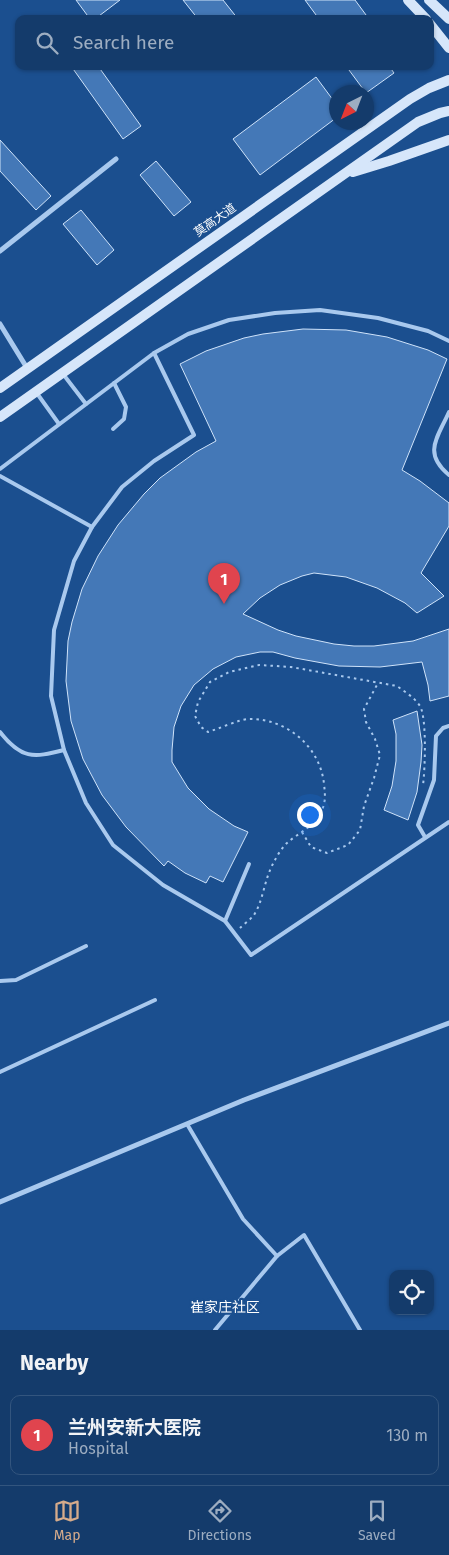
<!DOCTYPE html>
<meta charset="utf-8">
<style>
:root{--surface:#143b6b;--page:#1d4271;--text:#f1f3f6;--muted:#9dadc1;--line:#33557e;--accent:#d6ab8b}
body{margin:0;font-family:"Fira Sans","Noto Sans SC",sans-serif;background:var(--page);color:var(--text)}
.controls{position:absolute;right:15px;bottom:15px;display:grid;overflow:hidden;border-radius:10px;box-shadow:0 1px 4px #0004}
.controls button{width:45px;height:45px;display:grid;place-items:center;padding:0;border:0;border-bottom:1px solid var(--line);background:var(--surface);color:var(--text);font:25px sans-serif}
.compass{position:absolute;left:329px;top:85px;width:45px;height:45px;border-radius:50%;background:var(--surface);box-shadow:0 1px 4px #0004;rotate:222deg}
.you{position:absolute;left:309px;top:814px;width:18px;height:18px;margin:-12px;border:4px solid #fff;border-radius:50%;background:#1a73e8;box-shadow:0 0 0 8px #1a73e833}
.badge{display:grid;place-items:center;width:32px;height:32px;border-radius:50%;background:var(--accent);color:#fff;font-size:16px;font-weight:700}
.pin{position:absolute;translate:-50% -41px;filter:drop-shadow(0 1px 2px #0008)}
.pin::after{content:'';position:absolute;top:26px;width:18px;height:15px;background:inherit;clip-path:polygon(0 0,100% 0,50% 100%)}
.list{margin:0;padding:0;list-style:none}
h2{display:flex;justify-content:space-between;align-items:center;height:65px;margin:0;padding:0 20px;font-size:21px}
h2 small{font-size:16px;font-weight:400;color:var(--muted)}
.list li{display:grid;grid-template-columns:32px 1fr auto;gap:15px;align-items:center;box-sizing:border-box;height:80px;margin:0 10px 10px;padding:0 10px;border:1px solid var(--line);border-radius:10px}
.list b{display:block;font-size:19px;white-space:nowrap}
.list p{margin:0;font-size:16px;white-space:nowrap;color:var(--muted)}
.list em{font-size:16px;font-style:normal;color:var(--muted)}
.icon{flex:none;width:28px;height:28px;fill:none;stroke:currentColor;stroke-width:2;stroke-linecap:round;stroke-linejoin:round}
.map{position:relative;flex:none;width:449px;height:1330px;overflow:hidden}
.search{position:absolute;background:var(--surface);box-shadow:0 1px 4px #0004;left:15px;right:15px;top:15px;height:55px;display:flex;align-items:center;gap:12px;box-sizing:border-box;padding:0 18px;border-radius:10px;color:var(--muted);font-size:19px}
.sheet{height:155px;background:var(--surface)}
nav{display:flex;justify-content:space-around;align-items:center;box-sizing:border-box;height:70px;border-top:1px solid var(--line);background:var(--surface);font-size:14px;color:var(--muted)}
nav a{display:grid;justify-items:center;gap:2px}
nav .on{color:var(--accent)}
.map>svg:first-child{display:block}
</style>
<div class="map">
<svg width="449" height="1330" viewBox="0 0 449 1330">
<rect width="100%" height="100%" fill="#1b4f8f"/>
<g fill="#4478b7" stroke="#cfe3fa">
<polygon points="76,0 120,0 95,19 90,19"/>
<polygon points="183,0 223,0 238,19 198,19"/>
<polygon points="305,0 355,0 369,19 319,19"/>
<polygon points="71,66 98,66 141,126 123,139"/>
<polygon points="346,66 389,66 394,73 366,93"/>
<polygon points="316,77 336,104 336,118 260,175 233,139"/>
<polygon points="0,140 51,196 36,210 0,171"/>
<polygon points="156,161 191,202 174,216 140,175"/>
<polygon points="81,210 114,250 97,265 63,224"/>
<polygon points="303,329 346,330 387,337 428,350 447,359 402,470 420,481 449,503 449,526 421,573 444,596 417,613 405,603 377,588 346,577 314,573 302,576 280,585 260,598 243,614 278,630 296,636 334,644 354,646 374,646 413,641 449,629 449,696 430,701 428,685 422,662 380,667 339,666 295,658 273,652 260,652 236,657 213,669 194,685 181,706 174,727 172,750 172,762 188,788 209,809 234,826 248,832 223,882 210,876 206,883 185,873 168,861 164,866 126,827 102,795 83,759 71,721 66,681 68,641 72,622 82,589 98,556 118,525 144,494 160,478 196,452 216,441 180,364 206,351 244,338 263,334"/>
<polygon points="417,711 422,745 421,762 417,792 408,820 384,810 392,786 396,761 396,734 393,720"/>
</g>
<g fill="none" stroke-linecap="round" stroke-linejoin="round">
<g stroke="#a9c9ee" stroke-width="2" stroke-dasharray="2.5 4" stroke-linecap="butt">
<polyline points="302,832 311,847 327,853 348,845 360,830 364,806 374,778 380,755 375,739 366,722 364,709 378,683"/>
<path d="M240 928C244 924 250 920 254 915 264 899 264 879 274 862 277 856 281 849 287 843 298 833 317 825 322 810 326 801 325 793 324 784 320 746 286 718 248 719 238 720 218 729 208 732L201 727 195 716 198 702 210 682 229 672 259 665 291 667 397 686C405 692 414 697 420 706 427 718 425 770 423 785"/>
</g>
<g stroke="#a9c9ee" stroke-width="4">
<polyline points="154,353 194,435 154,461 122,487 92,527 74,561 54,630 51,696 64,750 86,803 113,845 163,885 225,921 251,955 449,822"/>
<polyline points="63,374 86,404"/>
<polyline points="36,392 59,424"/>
<path d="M449 412C438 437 422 453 449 475"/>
<polyline points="113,429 124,419 126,407 114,383"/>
<polyline points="0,469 154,353 188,334 229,320 275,313 320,310 378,318 428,331 449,341"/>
<polyline points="0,476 92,527"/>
<path d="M0 732C21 759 33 758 64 750"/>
<polyline points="425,837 418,825 434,780 436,736 443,728 449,726"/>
<polyline points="225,921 249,864"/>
<polyline points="0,981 16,980 86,946"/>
<polyline points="0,1072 155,1000"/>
<polyline points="187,1124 243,1219 277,1256"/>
<polyline points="215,1330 277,1256 304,1235 360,1330"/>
</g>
<g stroke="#a9c9ee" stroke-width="5">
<polyline points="0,251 116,159"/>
<polyline points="0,324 27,368"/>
<polyline points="0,1202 244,1100 449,1023"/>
</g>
<g stroke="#d6e6fa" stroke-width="10">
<polyline points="408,0 426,19"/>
<polyline points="429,0 449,19"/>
<polyline points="430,24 449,48"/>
<polyline points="353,172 389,161 449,140"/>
<polyline points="0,388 410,99 429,88 449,80"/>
<polyline points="0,417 418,122 440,113 449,111"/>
</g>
</g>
<g text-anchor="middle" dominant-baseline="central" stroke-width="4.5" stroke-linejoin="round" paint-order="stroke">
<g font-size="12" fill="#fff" stroke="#1b4f8f">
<text transform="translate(215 220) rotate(-35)">莫高大道</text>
</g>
<g font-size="14" fill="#fff" stroke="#1b4f8f">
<text x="225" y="1307">崔家庄社区</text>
</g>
</g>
</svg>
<div class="controls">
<button><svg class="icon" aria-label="locate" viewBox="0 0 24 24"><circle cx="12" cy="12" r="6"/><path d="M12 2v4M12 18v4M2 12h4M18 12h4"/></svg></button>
</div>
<svg class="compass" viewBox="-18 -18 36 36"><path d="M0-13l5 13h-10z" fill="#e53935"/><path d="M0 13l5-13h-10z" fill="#9dadc1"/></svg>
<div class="you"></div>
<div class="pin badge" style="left:224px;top:604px;background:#e0444e">1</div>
<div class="search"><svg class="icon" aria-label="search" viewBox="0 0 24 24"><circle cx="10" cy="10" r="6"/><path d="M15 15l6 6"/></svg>Search here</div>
</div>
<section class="sheet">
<h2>Nearby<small></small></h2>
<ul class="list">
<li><span class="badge" style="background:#e0444e">1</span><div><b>兰州安新大医院</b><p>Hospital</p></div><em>130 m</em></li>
</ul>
</section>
<nav>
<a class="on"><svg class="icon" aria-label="map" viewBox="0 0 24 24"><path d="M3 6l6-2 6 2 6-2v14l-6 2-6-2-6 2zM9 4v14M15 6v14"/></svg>Map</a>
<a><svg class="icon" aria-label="directions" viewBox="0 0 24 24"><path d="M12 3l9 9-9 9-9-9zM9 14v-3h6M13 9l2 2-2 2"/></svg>Directions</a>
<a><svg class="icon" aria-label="saved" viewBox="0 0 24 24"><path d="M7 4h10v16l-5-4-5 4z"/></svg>Saved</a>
</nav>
